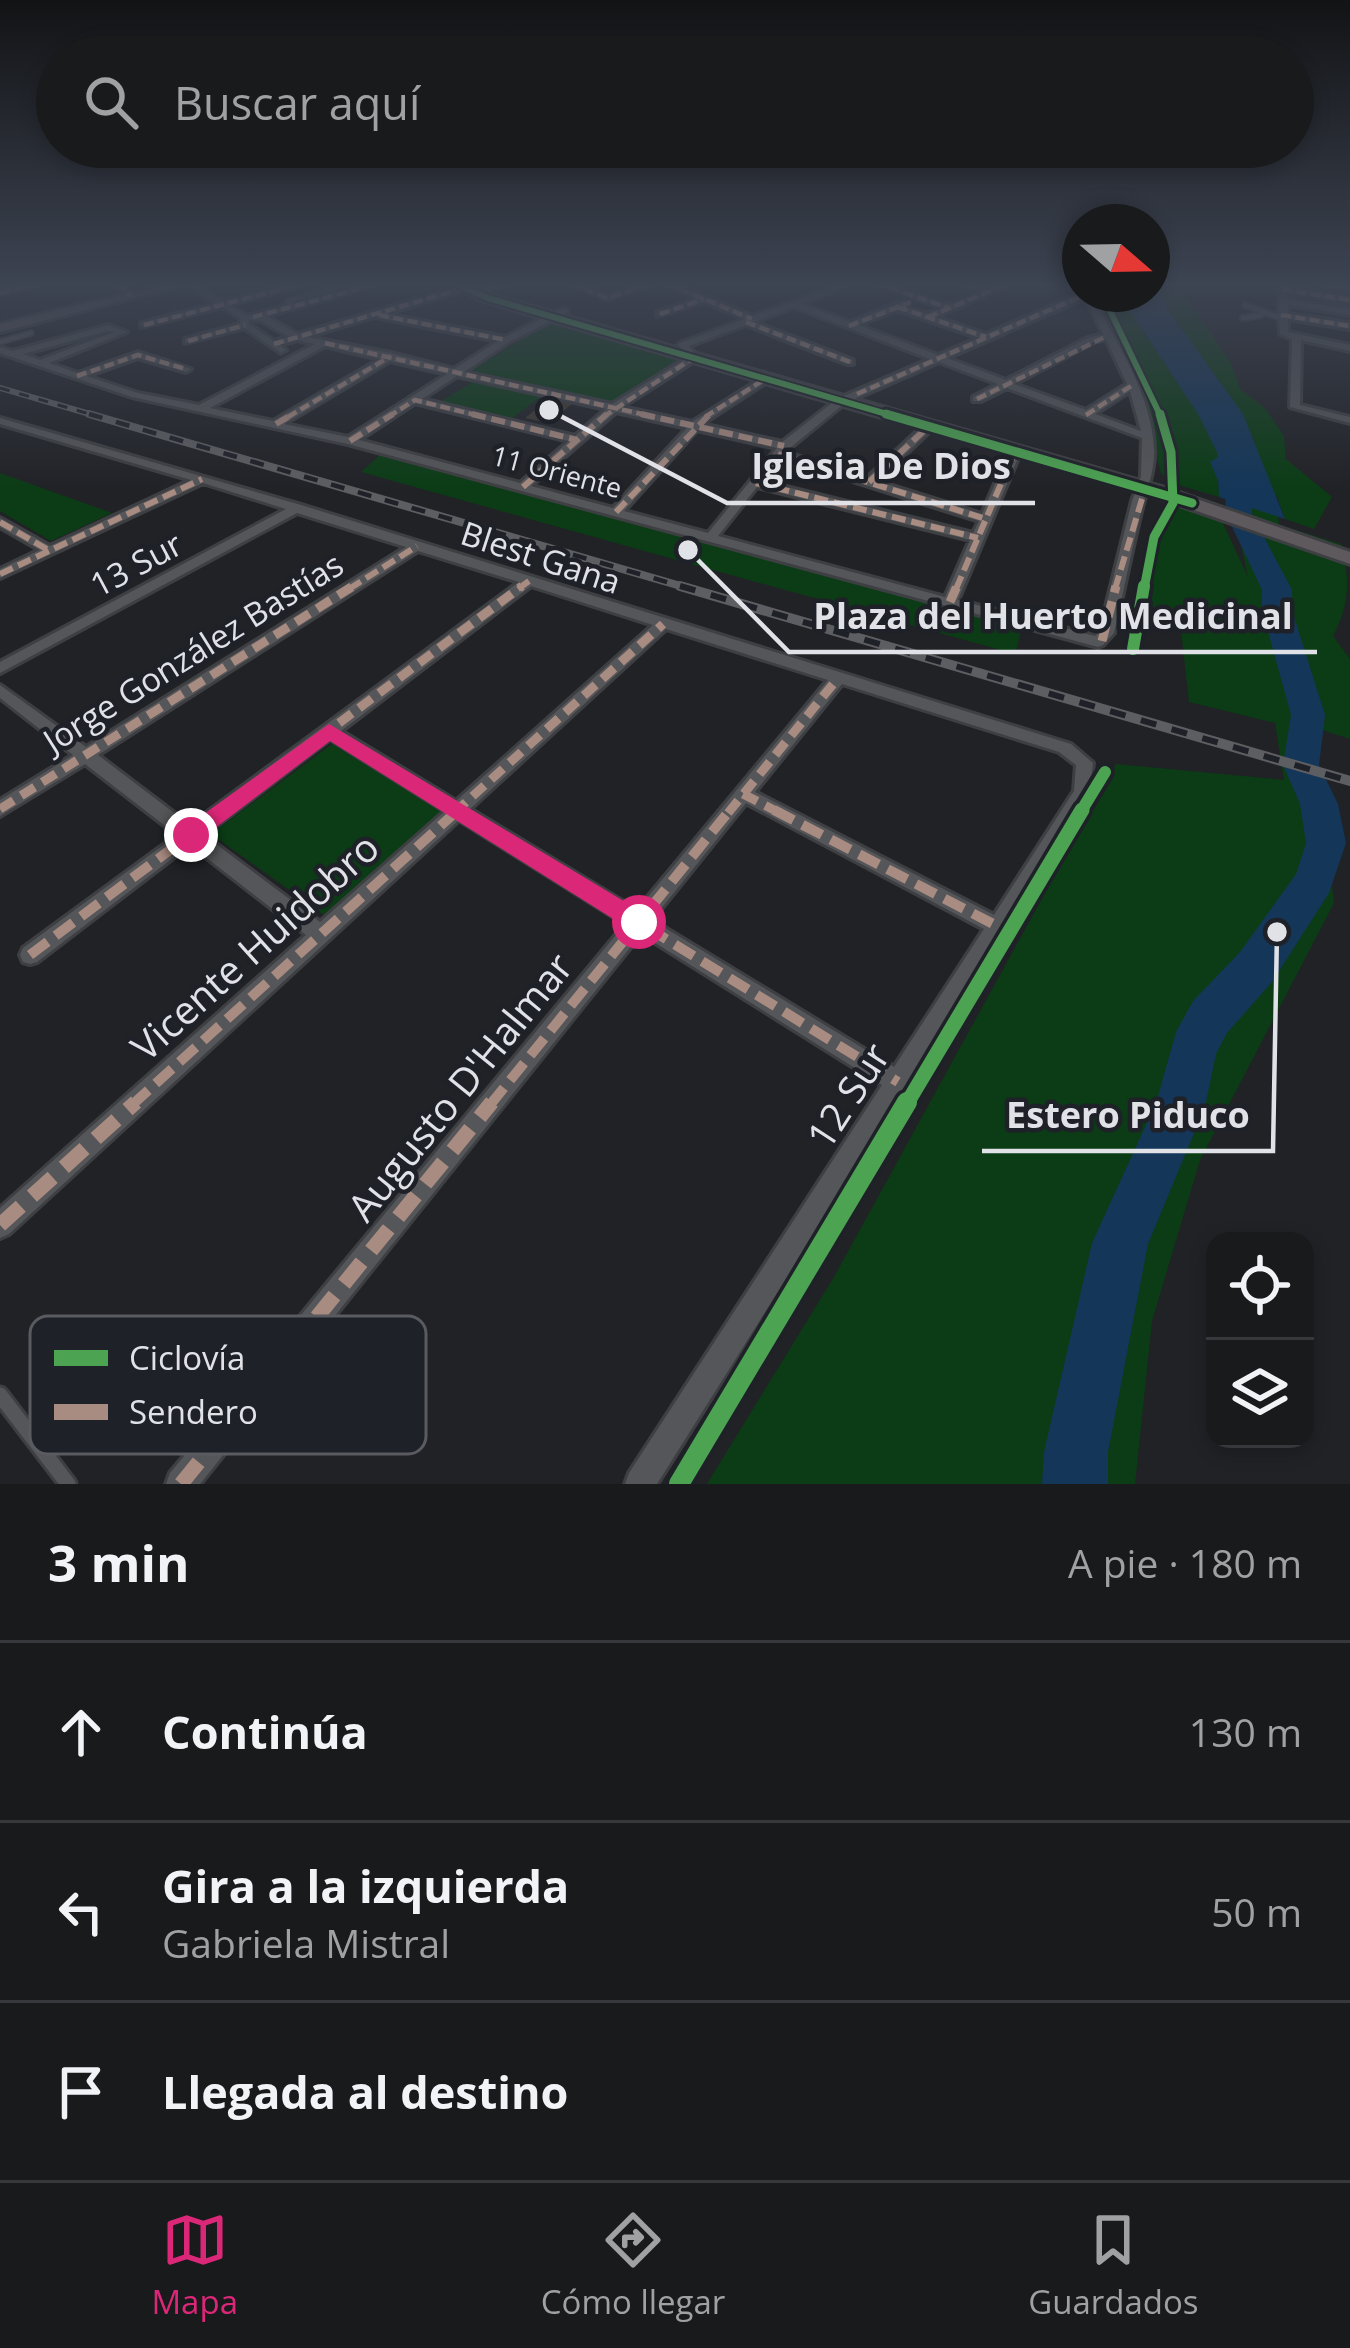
<!DOCTYPE html>
<html lang="es">
<meta charset="utf-8">
<style>
:root{--surface:#191a1c;--page:#222325;--text:#f1f3f6;--muted:#9fa1a3;--line:#37383b;--accent:#db2777}
body{margin:0;font-family:"Open Sans",sans-serif;background:var(--page);color:var(--text)}
.controls{position:absolute;right:36px;bottom:36px;display:grid;overflow:hidden;border-radius:24px;box-shadow:0 6px 18px #0003}
.controls button{width:108px;height:108px;display:grid;place-items:center;padding:0;border:0;border-bottom:3px solid var(--line);background:var(--surface);color:var(--text);font:60px sans-serif}
.compass{position:absolute;left:1062px;top:204px;width:108px;height:108px;border-radius:50%;background:var(--surface);box-shadow:0 6px 18px #0003;rotate:110deg}
.stop{position:absolute;width:36px;height:36px;margin:-27px;border:9px solid #db2777;border-radius:50%;background:#fff}
.stop.end{background:#db2777;border-color:#fff;box-shadow:0 3px 12px #0008}
.list{margin:0;padding:0;list-style:none}
h2{display:flex;justify-content:space-between;align-items:center;height:156px;margin:0;padding:0 48px;font-size:51px}
h2 small{font-size:39px;font-weight:400;color:var(--muted)}
.list li{display:grid;grid-template-columns:78px 1fr auto;gap:36px;align-items:center;box-sizing:border-box;height:180px;padding:0 48px;border-top:3px solid var(--line)}
.list b{display:block;font-size:45px;white-space:nowrap}
.list p{margin:0;font-size:39px;white-space:nowrap;color:var(--muted)}
.list em{font-size:39px;font-style:normal;color:var(--muted)}
.icon{flex:none;width:66px;height:66px;fill:none;stroke:currentColor;stroke-width:2;stroke-linecap:round;stroke-linejoin:round}
.map{position:relative;flex:none;width:1350px;height:1484px;overflow:hidden}
.search{position:absolute;background:var(--surface);box-shadow:0 6px 18px #0003;left:36px;right:36px;top:36px;height:132px;display:flex;align-items:center;gap:30px;box-sizing:border-box;padding:0 42px;border-radius:66px;color:var(--muted);font-size:45px}
.sheet{height:696px;background:var(--surface)}
nav{display:flex;justify-content:space-around;align-items:center;box-sizing:border-box;height:168px;border-top:3px solid var(--line);background:var(--surface);font-size:33px;color:var(--muted)}
nav a{display:grid;justify-items:center;gap:6px}
nav .on{color:var(--accent)}
.map>svg:first-child{display:block}
</style>
<div class="map">
<svg width="1350" height="1484" viewBox="0 0 1350 1484">
<rect width="100%" height="100%" fill="#212226"/>
<g fill="#0b3c15">
<path d="M1160 283H1176L1231 363 1240 389 1265 408 1284 436 1286 459 1332 497 1314 529 1285 519 1276 494 1279 525 1341 544C1350 579 1350 604 1333 636L1350 659V739L1319 729 1325 722 1308 688 1334 903 1200 1160 1152 1321 1135 1484H707L834 1277 1116 764 1284 780 1275 723 1189 702 1181 630 1143 623 1159 528 1173 518 1176 504 1219 515 1248 577 1230 495 1218 463 1219 497 1172 483 1161 473 1142 398 1093 294H1121L1148 341 1152 294 1256 444C1237 399 1164 317 1160 283Z"/>
<polygon points="504,295 1127,477 1117,478 494,298"/>
<polygon points="550,322 681,361 612,405 470,371"/>
<polygon points="479,378 546,393 511,419 440,402"/>
<polygon points="381,454 1022,628 1015,654 361,472"/>
<polygon points="0,473 112,513 51,541 0,511"/>
<polygon points="332,744 446,814 328,918 211,834"/>
</g>
<polygon fill="#143658" points="1152,283 1160,283 1168,310 1243,414 1285,519 1219,497 1217,452 1198,414 1123,300 1122,294 1152,294"/>
<g fill="none" stroke-linecap="round" stroke-linejoin="round">
<polygon fill="#143658" fill-rule="evenodd" points="1222,455 1234,462 1251,497 1252,514 1292,590 1292,610 1325,715 1319,765 1338,804 1346,843 1329,893 1272,982 1227,1033 1216,1054 1205,1107 1148,1244 1108,1452 1108,1484 1042,1484 1044,1452 1092,1243 1156,1103 1176,1032 1193,1001 1240,952 1296,874 1306,843 1300,804 1283,765 1291,715 1262,610 1262,590 1226,514 1225,497 1210,462"/>
</g>
<polygon fill="#3f3a32" points="550,398 573,403 549,423 525,418"/>
<g fill="none" stroke-linecap="round" stroke-linejoin="round">
<defs>
<g id="service-far1">
<polyline points="1245,305 1281,318"/>
<polyline points="293,307 288,301 335,288"/>
<polyline points="1243,318 1261,315"/>
<polyline points="0,342 31,333"/>
</g>
<polyline id="service" points="0,1395 68,1484"/>
<g id="minor">
<polygon points="30,283 46,283 0,295 0,291"/>
<polygon points="113,283 122,283 136,296 129,298"/>
<path d="M184 283H194L224 301 294 283H309L230 305 246 315H252L370 283H385L266 316 298 334 463 286 466 290 386 314 505 337 561 309H567V313L509 342 464 372 612 404 688 357 678 345 680 343 745 319 704 302 657 316V312L697 299 662 283H674L753 316 843 283H856L802 304 850 322 904 301 908 304 905 307 927 314 942 308 872 283H885L949 305 980 292 957 283H970L987 289 1001 283H1013L936 317 986 334 1080 294H1091C1116 342 1152 395 1154 449 1155 469 1148 486 1143 504 1132 547 1124 590 1114 633L1103 645 1098 647 348 444 132 397 0 353V347L13 351 108 325 127 332 49 363 78 373 138 352 191 369 186 372 138 358 87 376 138 393 199 405 315 344 297 340 280 345 286 350 281 353 244 328 185 343V339L240 324V318L222 307 141 327V323L216 304ZM1085 298 1103 334 1088 338 1006 380 947 358ZM794 307 930 359 837 399 782 442 702 424 768 381 770 379 765 376 692 422 622 407 696 360 698 358 689 346 746 325 847 364H853V360L754 322ZM897 310 979 338 938 355 858 325ZM377 316 380 318 498 341 454 369 391 353 308 337ZM249 320 261 321 289 337 274 341 249 324ZM108 331 114 332 40 360 23 354ZM1106 339 1127 384 1086 410 1014 384 1094 342ZM325 346 380 359 273 421 210 408ZM390 361 447 374 348 437 284 424ZM939 362 998 384 973 397V401H981L1007 388 1142 438 1141 476 1132 501 1100 631 1095 636 958 600 1021 451 1019 449 1009 451 982 514 877 481 933 428V424H925L867 478 785 452 845 403ZM457 376 606 409 575 436 422 399ZM1130 391 1141 431 1095 414ZM415 403 569 441 520 483 359 440ZM616 412 687 428 613 508 531 486ZM697 430 777 448 708 533 624 511ZM780 458 979 521 973 533 762 481ZM757 487 970 540 945 597 718 536Z"/>
<polygon points="497,283 510,283 479,296 472,294"/>
<polygon points="567,283 579,283 607,295 644,283 657,283 607,300"/>
<polygon points="1061,283 1080,285 1080,290 1062,285"/>
<polygon points="1279,283 1287,283 1287,287 1350,297 1350,303 1287,292 1288,300 1350,309 1350,315 1288,305 1288,314 1350,323 1350,329 1288,319 1288,332 1350,345 1350,351 1301,340 1300,405 1350,417 1350,423 1290,407 1292,339 1280,334 1279,317 1277,315 1279,313"/>
<polygon points="1317,283 1350,286 1350,290 1321,285"/>
<path d="M0 418 301 505 1071 744 1093 763 1089 797 657 1484H625L629 1473 882 1085 641 934 200 1484H166L170 1473 625 924 459 820 9 1234 0 1238V1208L306 935 190 845 37 962 30 964 23 962 20 955 23 948 177 835 85 764 0 816V800L73 755 0 698V685L86 747 406 547 297 513 0 673V662L286 509 203 483 0 578V569L40 550 0 527V518L50 546 191 480 0 424ZM418 551 519 582 190 825 98 755ZM531 586 653 625 456 801 341 731ZM666 629 828 680 637 910 470 809ZM842 684 1059 752 1076 765 1074 791 994 915 755 792ZM330 739 445 811 320 922 204 835ZM746 803 984 929 894 1067 652 920Z"/>
</g>
<g id="secondary">
<polygon points="170,283 192,283 0,332 0,324"/>
<polygon points="447,283 464,283 492,295 1168,489 1350,552 1350,564 1156,497 484,301"/>
</g>
</defs>
<use href="#service-far1" stroke="#3e3f42" stroke-width="8"/>
<use href="#service" stroke="#3e3f42" stroke-width="21"/>
<use href="#minor" stroke="#3e3f42" stroke-width="6"/>
<use href="#secondary" stroke="#3e3f42" stroke-width="6"/>
<use href="#service-far1" stroke="#555659" stroke-width="4.5"/>
<use href="#service" stroke="#555659" stroke-width="15"/>
<use href="#minor" fill="#555659" fill-rule="evenodd"/>
<use href="#secondary" fill="#5d595d" fill-rule="evenodd"/>
<defs>
<polyline id="rail-far2" points="0,388 100,417"/>
<polyline id="rail-far1" points="89,414 691,589"/>
<polyline id="rail" points="680,586 1350,781"/>
</defs>
<use href="#rail-far2" stroke="#5d5e61" stroke-width="6"/>
<use href="#rail-far1" stroke="#5d5e61" stroke-width="8"/>
<use href="#rail" stroke="#5d5e61" stroke-width="10"/>
<use href="#rail-far2" stroke="#1f2128" stroke-width="3" stroke-dasharray="10" stroke-linecap="butt"/>
<use href="#rail-far1" stroke="#1f2128" stroke-width="4.5" stroke-dasharray="14" stroke-linecap="butt"/>
<use href="#rail" stroke="#1f2128" stroke-width="6" stroke-dasharray="16" stroke-linecap="butt"/>
<g stroke="#a88b81" stroke-width="4.5" stroke-dasharray="10 4.5" stroke-linecap="butt">
<polyline points="117,283 132,296"/>
<polyline points="571,283 607,298 653,283"/>
<polyline points="666,283 752,319"/>
<polyline points="876,283 949,308"/>
<polyline points="1282,289 1350,300"/>
<polyline points="0,293 42,283"/>
<polyline points="898,307 986,337"/>
<polyline points="660,314 704,299"/>
<polyline points="379,315 506,340"/>
<polyline points="1281,315 1350,326"/>
<polyline points="253,317 381,283"/>
<polyline points="928,317 1009,283"/>
<polyline points="746,322 850,362"/>
<polyline points="144,325 305,283"/>
<polyline points="849,326 911,302"/>
<polyline points="188,341 245,325"/>
<polyline points="325,343 655,417"/>
<polyline points="274,344 463,288"/>
<polyline points="77,376 138,355 186,369"/>
<polyline points="857,394 1086,294"/>
<polyline points="977,399 1107,336"/>
<polyline points="1086,415 1131,386"/>
<polyline points="288,417 391,356"/>
<polyline points="388,417 415,400 484,417"/>
<polyline points="603,417 693,358"/>
<polyline points="705,417 765,379"/>
</g>
<g stroke="#a88b81" stroke-width="6" stroke-dasharray="14 6" stroke-linecap="butt">
<polyline points="472,414 577,440"/>
<polyline points="641,414 784,446"/>
<polyline points="276,424 293,414"/>
<polyline points="350,441 393,414"/>
<polyline points="778,454 986,519"/>
<polyline points="869,482 929,426"/>
<polyline points="756,483 978,538"/>
<polyline points="523,487 607,414"/>
<polyline points="616,512 710,414"/>
<polyline points="0,522 50,551"/>
<polyline points="0,574 202,479"/>
<polyline points="349,589 417,546"/>
<polyline points="518,589 529,581"/>
<polyline points="956,589 1015,451"/>
<polyline points="1115,589 1145,489"/>
</g>
<g stroke="#a88b81" stroke-width="9" stroke-dasharray="16 9" stroke-linecap="butt">
<polyline points="950,602 957,586"/>
<polyline points="1102,641 1116,586"/>
<polyline points="329,731 462,813"/>
<polyline points="743,794 780,813"/>
<polyline points="0,809 353,586"/>
<polyline points="219,813 522,586"/>
<polyline points="454,813 663,624"/>
<polyline points="728,813 838,678"/>
</g>
<g stroke="#a88b81" stroke-width="10" stroke-dasharray="22 10" stroke-linecap="butt">
<polyline points="457,810 898,1082"/>
<polyline points="774,810 997,926"/>
<polyline points="30,955 223,810"/>
<polyline points="132,1105 458,810"/>
<polyline points="490,1105 730,810"/>
</g>
<g stroke="#a88b81" stroke-width="15" stroke-dasharray="28 15" stroke-linecap="butt">
<polyline points="0,1225 136,1102"/>
<polyline points="181,1484 492,1102"/>
</g>
<defs>
<g id="cycleway-far4">
<polyline points="453,283 488,298 897,417"/>
<polyline points="1102,294 1161,417"/>
</g>
<g id="cycleway-far3">
<polyline points="886,414 1192,503"/>
<polyline points="1144,589 1154,537 1173,503 1171,452 1160,414"/>
</g>
<g id="cycleway-far2">
<polyline points="1133,649 1144,586"/>
<polyline points="1080,813 1105,772"/>
</g>
<polyline id="cycleway-far1" points="906,1105 1082,810"/>
<polyline id="cycleway" points="679,1484 907,1102"/>
</defs>
<use href="#cycleway-far4" stroke="#1f2128" stroke-width="10"/>
<use href="#cycleway-far3" stroke="#1f2128" stroke-width="15"/>
<use href="#cycleway-far2" stroke="#1f2128" stroke-width="20"/>
<use href="#cycleway-far1" stroke="#1f2128" stroke-width="22"/>
<use href="#cycleway" stroke="#1f2128" stroke-width="27"/>
<use href="#cycleway-far4" stroke="#4ca352" stroke-width="6"/>
<use href="#cycleway-far3" stroke="#4ca352" stroke-width="9"/>
<use href="#cycleway-far2" stroke="#4ca352" stroke-width="12"/>
<use href="#cycleway-far1" stroke="#4ca352" stroke-width="15"/>
<use href="#cycleway" stroke="#4ca352" stroke-width="20"/>
</g>
<linearGradient id="sky" x2="0" y2="1"><stop stop-color="#121315"/><stop offset="0.58" stop-color="#3d4452"/><stop offset="1" stop-color="#3d4452" stop-opacity="0"/></linearGradient>
<rect width="1350" height="491" fill="url(#sky)"/>
<polygon fill="#db2777" points="329,724 647,915 647,930 631,930 330,741 198,841 183,841 183,829"/>
<g text-anchor="middle" dominant-baseline="central" stroke-width="9" stroke-linejoin="round" paint-order="stroke">
<g font-size="27" fill="#e1e2e7" stroke="#1f2128">
<text transform="translate(557 471) rotate(15)">11 Oriente</text>
</g>
<g font-size="33" fill="#e1e2e7" stroke="#1f2128">
<text transform="translate(541 557) rotate(18)">Blest Gana</text>
<text transform="translate(136 564) rotate(-28)">13 Sur</text>
<text transform="translate(193 652) rotate(-32)">Jorge González Bastías</text>
</g>
<g font-size="39" fill="#e1e2e7" stroke="#1f2128">
<text transform="translate(254 946) rotate(-42)">Vicente Huidobro</text>
<text transform="translate(459 1086) rotate(-51)">Augusto D'Halmar</text>
<text transform="translate(847 1095) rotate(-57)">12 Sur</text>
</g>
</g>
<rect x="30" y="1316" width="396" height="138" rx="18" fill="#1f2128" stroke="#595b61" stroke-width="3"/>
<rect x="54" y="1350" width="54" height="16" fill="#4ca352"/>
<rect x="54" y="1404" width="54" height="16" fill="#a88b81"/>
<g font-size="33" fill="#e1e2e7">
<text x="129" y="1370">Ciclovía</text>
<text x="129" y="1424">Sendero</text>
</g>
<path fill="none" stroke="#e1e2e7" stroke-width="4.5" d="M549 410L727 503H1035M688 550L789 652H1317M1277 932L1273 1151H982"/>
<g fill="#e1e2e7" stroke="#1f2128" stroke-width="4.5">
<circle cx="549" cy="410" r="12"/>
<circle cx="688" cy="550" r="12"/>
<circle cx="1277" cy="932" r="12"/>
</g>
<g font-size="36" text-anchor="middle" font-weight="bold" fill="#e1e2e7" stroke="#1f2128" stroke-width="9" stroke-linejoin="round" paint-order="stroke">
<text x="881" y="479">Iglesia De Dios</text>
<text x="1053" y="629">Plaza del Huerto Medicinal</text>
<text x="1128" y="1128">Estero Piduco</text>
</g>
</svg>
<div class="controls">
<button><svg class="icon" aria-label="locate" viewBox="0 0 24 24"><circle cx="12" cy="12" r="6"/><path d="M12 2v4M12 18v4M2 12h4M18 12h4"/></svg></button>
<button><svg class="icon" aria-label="layers" viewBox="0 0 24 24"><path d="M12 4l9 5-9 5-9-5zM3 14l9 5 9-5"/></svg></button>
</div>
<svg class="compass" viewBox="-18 -18 36 36"><path d="M0-13l5 13h-10z" fill="#e53935"/><path d="M0 13l5-13h-10z" fill="#9fa1a3"/></svg>
<div class="stop" style="left:639px;top:922px"></div>
<div class="stop end" style="left:191px;top:835px"></div>
<div class="search"><svg class="icon" aria-label="search" viewBox="0 0 24 24"><circle cx="10" cy="10" r="6"/><path d="M15 15l6 6"/></svg>Buscar aquí</div>
</div>
<section class="sheet">
<h2>3 min<small>A pie · 180 m</small></h2>
<ul class="list">
<li><svg class="icon" aria-label="ahead" viewBox="0 0 24 24"><path d="M12 20V5M6 11l6-6 6 6"/></svg><div><b>Continúa</b></div><em>130 m</em></li>
<li><svg class="icon" aria-label="left" viewBox="0 0 24 24"><path d="M17 20v-9H6M10 6l-5 5 5 5"/></svg><div><b>Gira a la izquierda</b><p>Gabriela Mistral</p></div><em>50 m</em></li>
<li><svg class="icon" aria-label="arrive" viewBox="0 0 24 24"><path d="M6 21V4h12l-3 4 3 4H6"/></svg><div><b>Llegada al destino</b></div></li>
</ul>
</section>
<nav>
<a class="on"><svg class="icon" aria-label="map" viewBox="0 0 24 24"><path d="M3 6l6-2 6 2 6-2v14l-6 2-6-2-6 2zM9 4v14M15 6v14"/></svg>Mapa</a>
<a><svg class="icon" aria-label="directions" viewBox="0 0 24 24"><path d="M12 3l9 9-9 9-9-9zM9 14v-3h6M13 9l2 2-2 2"/></svg>Cómo llegar</a>
<a><svg class="icon" aria-label="saved" viewBox="0 0 24 24"><path d="M7 4h10v16l-5-4-5 4z"/></svg>Guardados</a>
</nav>
